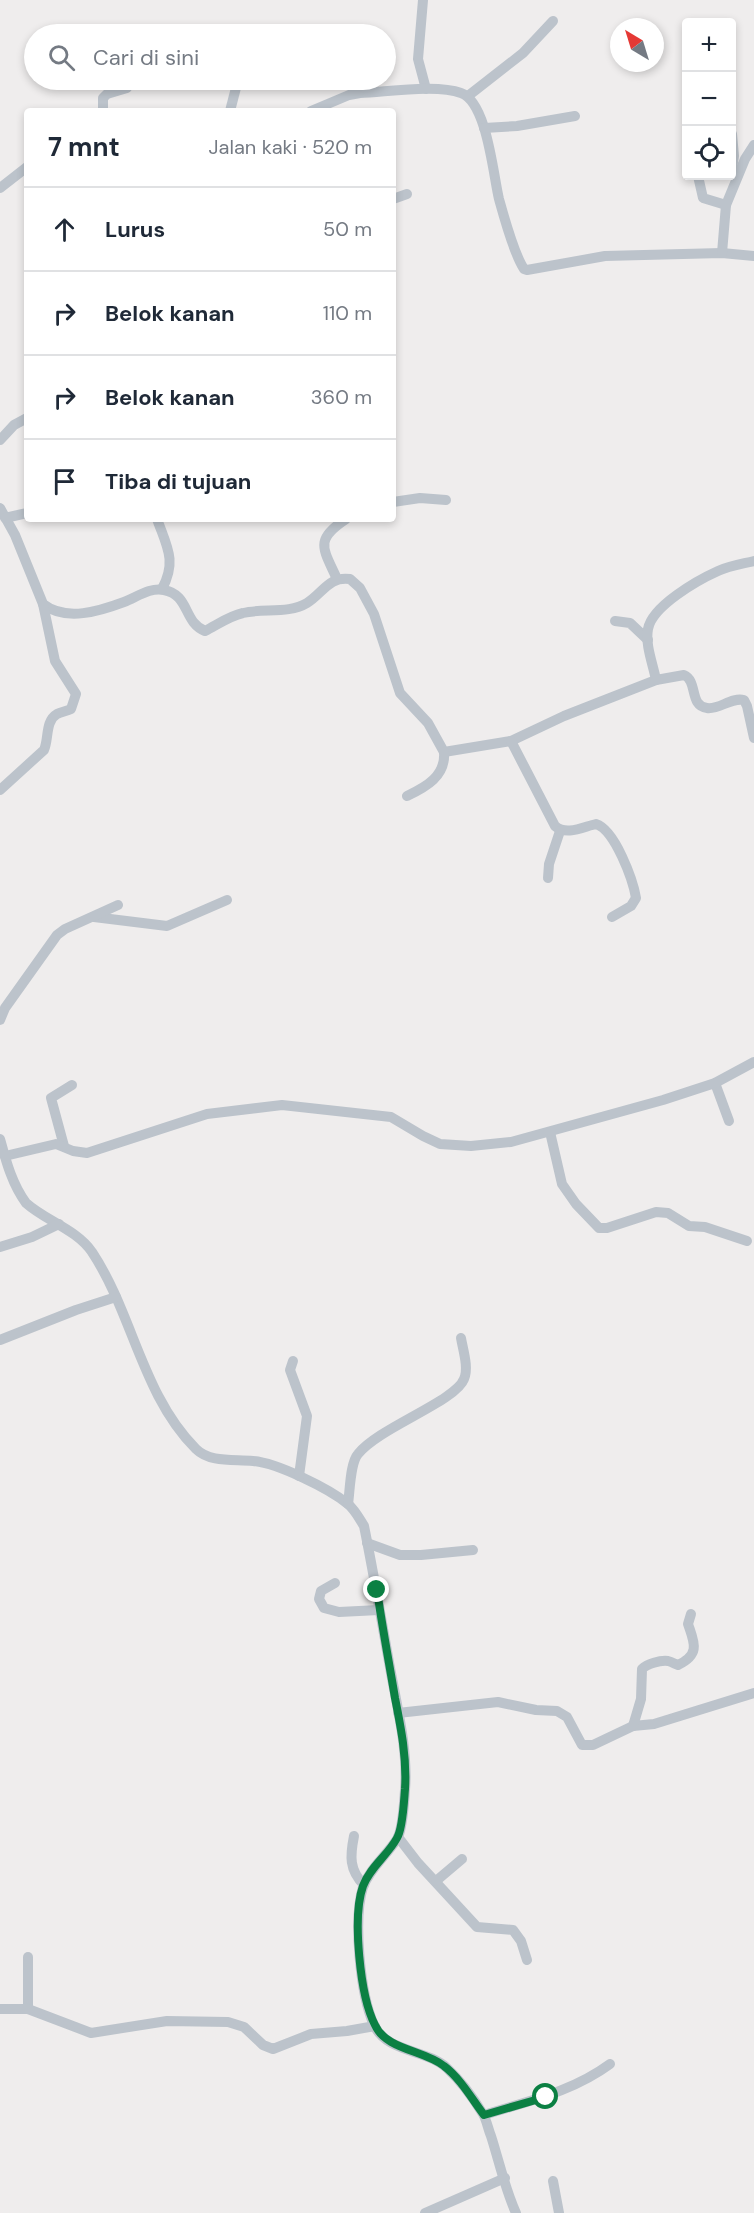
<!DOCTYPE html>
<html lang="id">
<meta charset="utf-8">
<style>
:root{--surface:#fff;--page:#f2f2f3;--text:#1f2937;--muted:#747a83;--line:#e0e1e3}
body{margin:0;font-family:"DM Sans",sans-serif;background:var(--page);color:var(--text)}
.controls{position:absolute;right:18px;top:18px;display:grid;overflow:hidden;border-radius:6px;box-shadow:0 3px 9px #0003}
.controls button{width:54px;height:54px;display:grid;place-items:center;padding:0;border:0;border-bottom:2px solid var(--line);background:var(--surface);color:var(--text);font:30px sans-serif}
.compass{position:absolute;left:610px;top:18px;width:54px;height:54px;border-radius:50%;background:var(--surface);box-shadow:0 3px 9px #0003;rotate:322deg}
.stop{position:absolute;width:18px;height:18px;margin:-14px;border:4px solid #0b8043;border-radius:50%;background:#fff}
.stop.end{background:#0b8043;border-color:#fff;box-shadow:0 2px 6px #0008}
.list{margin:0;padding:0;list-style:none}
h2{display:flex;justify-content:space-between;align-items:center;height:78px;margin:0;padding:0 24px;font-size:26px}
h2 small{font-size:20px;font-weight:400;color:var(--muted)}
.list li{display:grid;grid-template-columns:39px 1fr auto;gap:18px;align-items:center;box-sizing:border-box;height:84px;padding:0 24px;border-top:2px solid var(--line)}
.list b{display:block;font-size:22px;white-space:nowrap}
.list em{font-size:20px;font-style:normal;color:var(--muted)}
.icon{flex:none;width:33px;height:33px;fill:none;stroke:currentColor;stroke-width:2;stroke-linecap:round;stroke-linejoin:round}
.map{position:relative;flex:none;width:754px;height:2213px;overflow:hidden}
.search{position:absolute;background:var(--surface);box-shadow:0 3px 9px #0003;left:24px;top:24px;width:372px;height:66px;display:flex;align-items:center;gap:15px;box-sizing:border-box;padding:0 21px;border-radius:33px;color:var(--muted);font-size:22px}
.panel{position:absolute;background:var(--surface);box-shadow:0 3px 9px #0003;left:24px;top:108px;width:372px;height:414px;border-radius:6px}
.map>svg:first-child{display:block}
</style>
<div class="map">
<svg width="754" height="2213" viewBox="0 0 754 2213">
<rect width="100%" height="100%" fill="#efeded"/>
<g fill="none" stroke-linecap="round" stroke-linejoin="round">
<g stroke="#bcc3cb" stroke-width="10">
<polyline points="423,0 418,59 426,89"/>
<polyline points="468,96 523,53 553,21"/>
<polyline points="103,111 103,98 107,94 127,88"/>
<polyline points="230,111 238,80"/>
<path d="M311 111 349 95 360 93C387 92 437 84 461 93 487 102 493 174 499 199 504 217 514 254 524 269L527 270 605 256 722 253 754 256"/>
<polyline points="484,128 517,126 575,116"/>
<polyline points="732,134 734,156 732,169"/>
<polyline points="698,176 703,198 726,205"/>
<polyline points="0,188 27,167"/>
<polyline points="393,199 407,194"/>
<polyline points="722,253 726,205 745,159 754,145"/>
<polyline points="0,440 14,425 27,418"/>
<polyline points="393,502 420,498 446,500"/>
<path d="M0 508 15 535 43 604C66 622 100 611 124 602 137 597 150 587 164 590 190 595 183 622 205 631 217 625 229 616 243 613 263 608 289 614 307 603 323 593 329 576 350 579L360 588 374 614 400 693 428 723 444 752 511 741 564 716 656 680 684 675C698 681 689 706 707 708 719 710 731 697 744 700L747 706 754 738"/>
<polyline points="5,518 27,513"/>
<path d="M157 519C167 547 177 561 162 589"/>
<path d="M337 579C323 548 314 540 346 519"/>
<polyline points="615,621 630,623 648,640"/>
<path d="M656 680C653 664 645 645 648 629 652 606 698 580 718 571 729 566 742 564 754 561"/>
<path d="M511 741 555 826C566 836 583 827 596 824 615 830 633 880 636 898L631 906 612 917"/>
<path d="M0 790 44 750C49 739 45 721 57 714 61 712 67 711 71 709L76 694 55 661 43 604"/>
<path d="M407 796C426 787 446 776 444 752"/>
<polyline points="548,878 549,864 560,831"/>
<polyline points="94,917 167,926 227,900"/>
<polyline points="0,1020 5,1008 57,935 65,929 118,905"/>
<polyline points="715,1083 729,1121"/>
<polyline points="550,1132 562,1184 576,1204 599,1228 607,1228 656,1212 668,1213 689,1226 705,1227 747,1241"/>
<path d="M0 1139C6 1161 12 1184 26 1203 46 1221 76 1229 92 1252 133 1314 142 1395 196 1449 210 1463 234 1459 253 1461 277 1463 328 1488 348 1504 355 1510 359 1518 364 1526 374 1575 382 1624 391 1673 398 1711 408 1751 405 1790 404 1802 403 1829 397 1839 387 1855 370 1868 363 1887 353 1919 360 1994 374 2025 387 2053 427 2049 447 2068 460 2080 474 2099 483 2114 487 2121 488 2129 491 2136 499 2161 505 2189 516 2213"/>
<polyline points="64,1146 51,1098 72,1085"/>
<polyline points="5,1156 56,1144 73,1151 87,1153 207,1114 282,1105 391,1117 423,1136 440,1144 471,1146 511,1142 663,1100 715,1083 754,1062"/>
<polyline points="0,1247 32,1237 59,1224"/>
<polyline points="0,1340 76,1310 116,1297"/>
<polyline points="293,1361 290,1370 307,1416 299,1476"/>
<path d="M348 1504C350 1491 350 1463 358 1454 378 1428 456 1401 464 1379 469 1368 463 1350 461 1338"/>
<polyline points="367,1543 400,1555 421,1555 473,1550"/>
<polyline points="335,1583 321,1591 319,1599 324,1608 339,1612 379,1610"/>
<polyline points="398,1713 498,1702 536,1710 557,1711 567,1717 582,1745 593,1745 633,1726 654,1724 754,1693"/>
<path d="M633 1726 641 1699 642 1669C647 1664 660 1660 668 1661 672 1662 675 1664 678 1665 701 1654 694 1642 688 1624L691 1614"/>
<path d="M354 1836C350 1856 349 1870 364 1885"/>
<polyline points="398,1837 418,1863 477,1927 513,1930 521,1941 527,1960"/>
<polyline points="436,1881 462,1859"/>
<polyline points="28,1957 28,2009"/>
<polyline points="0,2009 28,2009 91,2033 167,2021 228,2022 244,2027 263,2045 273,2049 311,2034 347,2031 375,2026"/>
<path d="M484 2115C528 2101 572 2092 610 2064"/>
<polyline points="553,2181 559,2213"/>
<polyline points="425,2213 505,2178"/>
</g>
</g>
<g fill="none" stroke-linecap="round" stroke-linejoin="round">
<path stroke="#0b8043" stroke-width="8" d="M377 1590C382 1626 389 1662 395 1698 401 1728 407 1758 405 1789 404 1800 403 1828 397 1838 388 1855 370 1867 363 1886 352 1917 360 1996 375 2025 386 2050 424 2050 444 2066 460 2078 472 2099 484 2115L546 2097"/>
</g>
</svg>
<div class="controls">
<button>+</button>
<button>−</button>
<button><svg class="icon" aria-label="locate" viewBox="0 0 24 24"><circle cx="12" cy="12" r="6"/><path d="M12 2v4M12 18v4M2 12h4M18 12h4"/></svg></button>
</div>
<svg class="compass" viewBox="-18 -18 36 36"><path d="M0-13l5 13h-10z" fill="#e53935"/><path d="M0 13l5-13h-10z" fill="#747a83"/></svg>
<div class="stop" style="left:546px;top:2097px"></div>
<div class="stop end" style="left:377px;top:1590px"></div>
<div class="search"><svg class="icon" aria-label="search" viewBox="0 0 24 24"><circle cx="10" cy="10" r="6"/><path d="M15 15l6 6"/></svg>Cari di sini</div>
<section class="panel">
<h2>7 mnt<small>Jalan kaki · 520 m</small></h2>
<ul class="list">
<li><svg class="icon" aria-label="ahead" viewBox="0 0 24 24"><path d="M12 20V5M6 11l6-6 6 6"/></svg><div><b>Lurus</b></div><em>50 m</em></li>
<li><svg class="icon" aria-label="right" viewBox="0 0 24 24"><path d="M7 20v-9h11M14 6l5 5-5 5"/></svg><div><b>Belok kanan</b></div><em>110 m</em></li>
<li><svg class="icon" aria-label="right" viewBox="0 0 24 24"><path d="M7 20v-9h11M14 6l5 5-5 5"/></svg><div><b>Belok kanan</b></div><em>360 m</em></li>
<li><svg class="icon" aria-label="arrive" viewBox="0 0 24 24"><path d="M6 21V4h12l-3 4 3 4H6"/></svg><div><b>Tiba di tujuan</b></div></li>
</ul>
</section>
</div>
